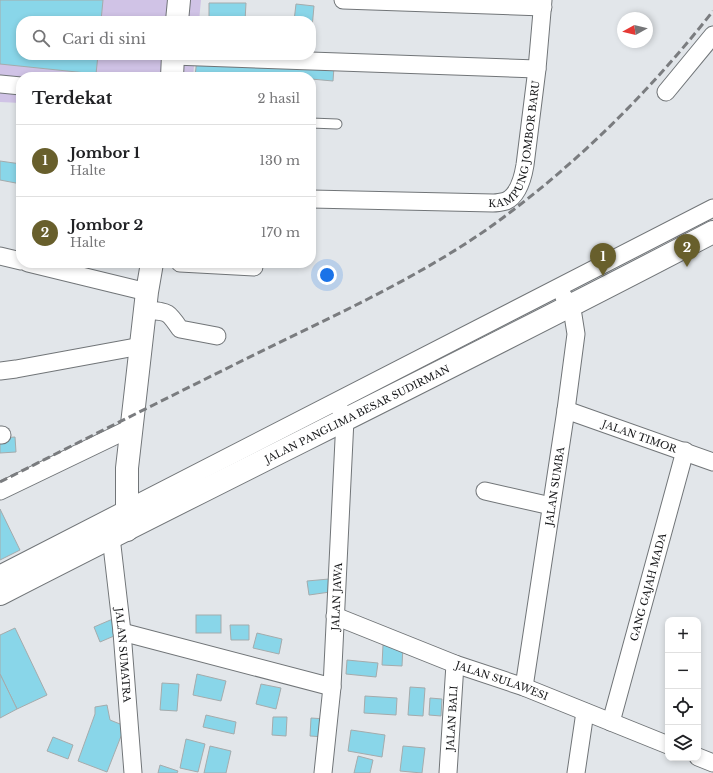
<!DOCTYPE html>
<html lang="id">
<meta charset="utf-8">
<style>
:root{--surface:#fff;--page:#f2f2f2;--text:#202124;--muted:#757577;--line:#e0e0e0;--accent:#685f2c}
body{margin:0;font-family:"Libre Baskerville",serif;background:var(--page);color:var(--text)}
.controls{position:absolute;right:12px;bottom:12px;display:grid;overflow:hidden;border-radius:8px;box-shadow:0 2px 6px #0003}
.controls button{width:36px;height:36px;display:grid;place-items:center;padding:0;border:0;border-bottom:1px solid var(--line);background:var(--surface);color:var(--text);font:20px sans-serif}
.compass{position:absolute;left:617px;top:12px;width:36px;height:36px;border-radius:50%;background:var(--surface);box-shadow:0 2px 6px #0003;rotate:262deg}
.you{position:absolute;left:327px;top:275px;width:14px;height:14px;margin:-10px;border:3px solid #fff;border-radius:50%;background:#1a73e8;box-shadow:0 0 0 6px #1a73e833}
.badge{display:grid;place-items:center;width:26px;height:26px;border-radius:50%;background:var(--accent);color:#fff;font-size:13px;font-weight:700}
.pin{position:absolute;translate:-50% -33px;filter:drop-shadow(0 1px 2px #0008)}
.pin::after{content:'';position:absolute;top:21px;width:14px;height:12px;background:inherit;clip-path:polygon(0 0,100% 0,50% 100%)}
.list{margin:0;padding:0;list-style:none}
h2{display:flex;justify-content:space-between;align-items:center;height:52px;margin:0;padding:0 16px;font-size:17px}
h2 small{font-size:13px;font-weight:400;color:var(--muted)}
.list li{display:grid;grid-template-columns:26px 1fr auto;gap:12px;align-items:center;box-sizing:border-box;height:72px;padding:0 16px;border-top:1px solid var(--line)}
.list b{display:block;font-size:15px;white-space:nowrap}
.list p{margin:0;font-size:13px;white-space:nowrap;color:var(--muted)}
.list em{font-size:13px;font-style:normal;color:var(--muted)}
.icon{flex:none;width:22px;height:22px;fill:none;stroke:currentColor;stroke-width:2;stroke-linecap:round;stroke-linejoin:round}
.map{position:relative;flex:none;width:713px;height:773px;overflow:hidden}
.search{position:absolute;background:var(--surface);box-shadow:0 2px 6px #0003;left:16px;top:16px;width:300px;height:44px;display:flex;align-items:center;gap:10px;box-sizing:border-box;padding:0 14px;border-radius:16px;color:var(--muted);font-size:15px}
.panel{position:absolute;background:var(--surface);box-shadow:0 2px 6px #0003;left:16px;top:72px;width:300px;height:196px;border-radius:16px}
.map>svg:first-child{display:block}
</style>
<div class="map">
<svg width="713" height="773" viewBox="0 0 713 773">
<rect width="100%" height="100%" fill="#e2e6ea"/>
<polygon fill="#d0c3e6" points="0,0 201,0 199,21 21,21 21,55 195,55 193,77 21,77 21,103 0,102"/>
<g fill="#89d6e9" stroke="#a5abac">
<polygon points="0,0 103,0 101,21 21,21 21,55 98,55 96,74 0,64"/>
<polygon points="209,3 246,3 245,21 209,21"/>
<polygon points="296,4 314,6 312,28 311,21 294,21"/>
<polygon points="197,58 334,67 333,81 311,79 311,77 195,77"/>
<polygon points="0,161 21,164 21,184 0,180"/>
<polygon points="15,437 16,452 0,453 0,438"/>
<polygon points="0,509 20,550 0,560"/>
<polygon points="329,579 330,592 309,595 307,581"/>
<rect x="196" y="615" width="25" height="18"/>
<polygon points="115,618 121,633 100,642 94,627"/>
<polygon points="230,625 249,625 249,640 231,640"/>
<polygon points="15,628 47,695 17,709 0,674 0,635"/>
<polygon points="257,633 282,639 279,654 253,648"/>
<polygon points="383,645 403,646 402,666 382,665"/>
<polygon points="347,660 378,663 376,677 346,674"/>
<polygon points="0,674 17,709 0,718"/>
<polygon points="197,674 226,681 221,701 193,695"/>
<polygon points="162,683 179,684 177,711 160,710"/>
<polygon points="261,684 281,688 276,709 256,704"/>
<polygon points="410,687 425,688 423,716 408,715"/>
<polygon points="365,696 397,698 396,715 364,713"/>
<polygon points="430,698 442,699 441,716 429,715"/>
<polygon points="107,705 110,720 125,726 107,772 78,761 95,714 95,707"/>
<polygon points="206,715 236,722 234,734 203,727"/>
<polygon points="273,717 287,717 286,736 272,735"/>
<polygon points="311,718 326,719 325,737 310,736"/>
<polygon points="351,730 385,735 382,757 348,751"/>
<polygon points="53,737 73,745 68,759 47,751"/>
<polygon points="186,739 205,744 198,772 180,768"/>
<polygon points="210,746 231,751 226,773 204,773"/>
<polygon points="403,746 425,748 422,773 400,771"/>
<polygon points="358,756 373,760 370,773 354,773"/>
<polygon points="160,765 178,771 177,773 158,773"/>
</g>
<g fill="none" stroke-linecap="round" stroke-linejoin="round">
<defs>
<polyline id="lane" points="311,123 337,124"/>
<g id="street">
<polyline points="343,0 543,7"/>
<polyline points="173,56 537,69"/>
<polyline points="0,84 21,86"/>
<polyline points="666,92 713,35"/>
<path id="s1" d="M311 199 493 203C497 203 502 202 506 201 519 195 523 177 525 165L537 69 543 0"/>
<polyline points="0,256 21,261"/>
<polyline points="28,263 147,292"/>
<polyline points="180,263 254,267"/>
<path d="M145 310C168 312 167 310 180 329L217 336"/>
<polyline points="0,371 16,369 141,346"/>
<path id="s2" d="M566 410 713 462"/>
<polyline points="0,435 2,435"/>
<polyline points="0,491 131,428"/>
<polyline points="485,491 551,506"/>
<path id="s3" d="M109 527 111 537 122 632 133 773"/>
<polyline points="0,574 713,208"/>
<path id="s4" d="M335 616 455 664 524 687 668 745"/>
<polyline points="122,632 332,687"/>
<path id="s5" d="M524 687 566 410 576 334 573 315 564 297"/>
<path id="s6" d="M611 722 685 451"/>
<polyline points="698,757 713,763"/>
<path id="s7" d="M323 773 332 687 345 419 341 411"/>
<path id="s8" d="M448 773 455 664"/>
<polyline points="576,773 585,712"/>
</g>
<g id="secondary">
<polyline points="177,21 179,0"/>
<polyline points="172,77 173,55"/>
<polyline points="127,530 127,468 147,292 152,263"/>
<path id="s9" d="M0 594C237 472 477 356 713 232"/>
</g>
</defs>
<use href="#lane" stroke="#717578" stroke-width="11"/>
<use href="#street" stroke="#717578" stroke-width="19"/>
<use href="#secondary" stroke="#717578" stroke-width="24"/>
<use href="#lane" stroke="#fff" stroke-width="9"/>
<use href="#street" stroke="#fff" stroke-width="17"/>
<use href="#secondary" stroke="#fff" stroke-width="22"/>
<path stroke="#7a7c7f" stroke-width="3" stroke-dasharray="8 4" stroke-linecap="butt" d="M0 482C89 437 179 392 268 348 342 312 418 277 486 230 572 169 648 94 713 11"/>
</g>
<g text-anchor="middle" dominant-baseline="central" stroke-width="4" stroke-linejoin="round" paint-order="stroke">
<g font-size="10" fill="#151618" stroke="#fff">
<text stroke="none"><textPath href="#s1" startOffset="250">KAMPUNG JOMBOR BARU</textPath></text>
<text stroke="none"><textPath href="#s9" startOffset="400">JALAN PANGLIMA BESAR SUDIRMAN</textPath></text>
<text stroke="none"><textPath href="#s2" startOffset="78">JALAN TIMOR</textPath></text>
<text stroke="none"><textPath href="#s5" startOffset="203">JALAN SUMBA</textPath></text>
<text stroke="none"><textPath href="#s6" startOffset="140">GANG GAJAH MADA</textPath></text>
<text stroke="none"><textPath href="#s7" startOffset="177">JALAN JAWA</textPath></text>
<text stroke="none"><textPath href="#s3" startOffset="129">JALAN SUMATRA</textPath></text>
<text stroke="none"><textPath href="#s4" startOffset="179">JALAN SULAWESI</textPath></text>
<text stroke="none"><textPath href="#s8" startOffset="55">JALAN BALI</textPath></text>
</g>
</g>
</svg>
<div class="controls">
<button>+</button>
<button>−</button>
<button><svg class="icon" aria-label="locate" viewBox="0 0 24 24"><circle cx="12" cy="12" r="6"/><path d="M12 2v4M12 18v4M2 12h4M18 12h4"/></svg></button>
<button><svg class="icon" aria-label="layers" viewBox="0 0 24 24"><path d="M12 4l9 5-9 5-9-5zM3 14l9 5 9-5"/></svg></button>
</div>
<svg class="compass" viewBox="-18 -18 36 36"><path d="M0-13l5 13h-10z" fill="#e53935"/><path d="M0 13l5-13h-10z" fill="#757577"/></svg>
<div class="you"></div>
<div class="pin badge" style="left:603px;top:276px">1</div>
<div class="pin badge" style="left:687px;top:267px">2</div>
<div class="search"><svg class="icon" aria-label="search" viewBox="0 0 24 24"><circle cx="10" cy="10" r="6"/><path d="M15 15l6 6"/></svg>Cari di sini</div>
<section class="panel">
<h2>Terdekat<small>2 hasil</small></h2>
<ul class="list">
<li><span class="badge">1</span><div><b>Jombor 1</b><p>Halte</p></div><em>130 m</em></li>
<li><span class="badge">2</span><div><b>Jombor 2</b><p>Halte</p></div><em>170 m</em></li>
</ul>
</section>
</div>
